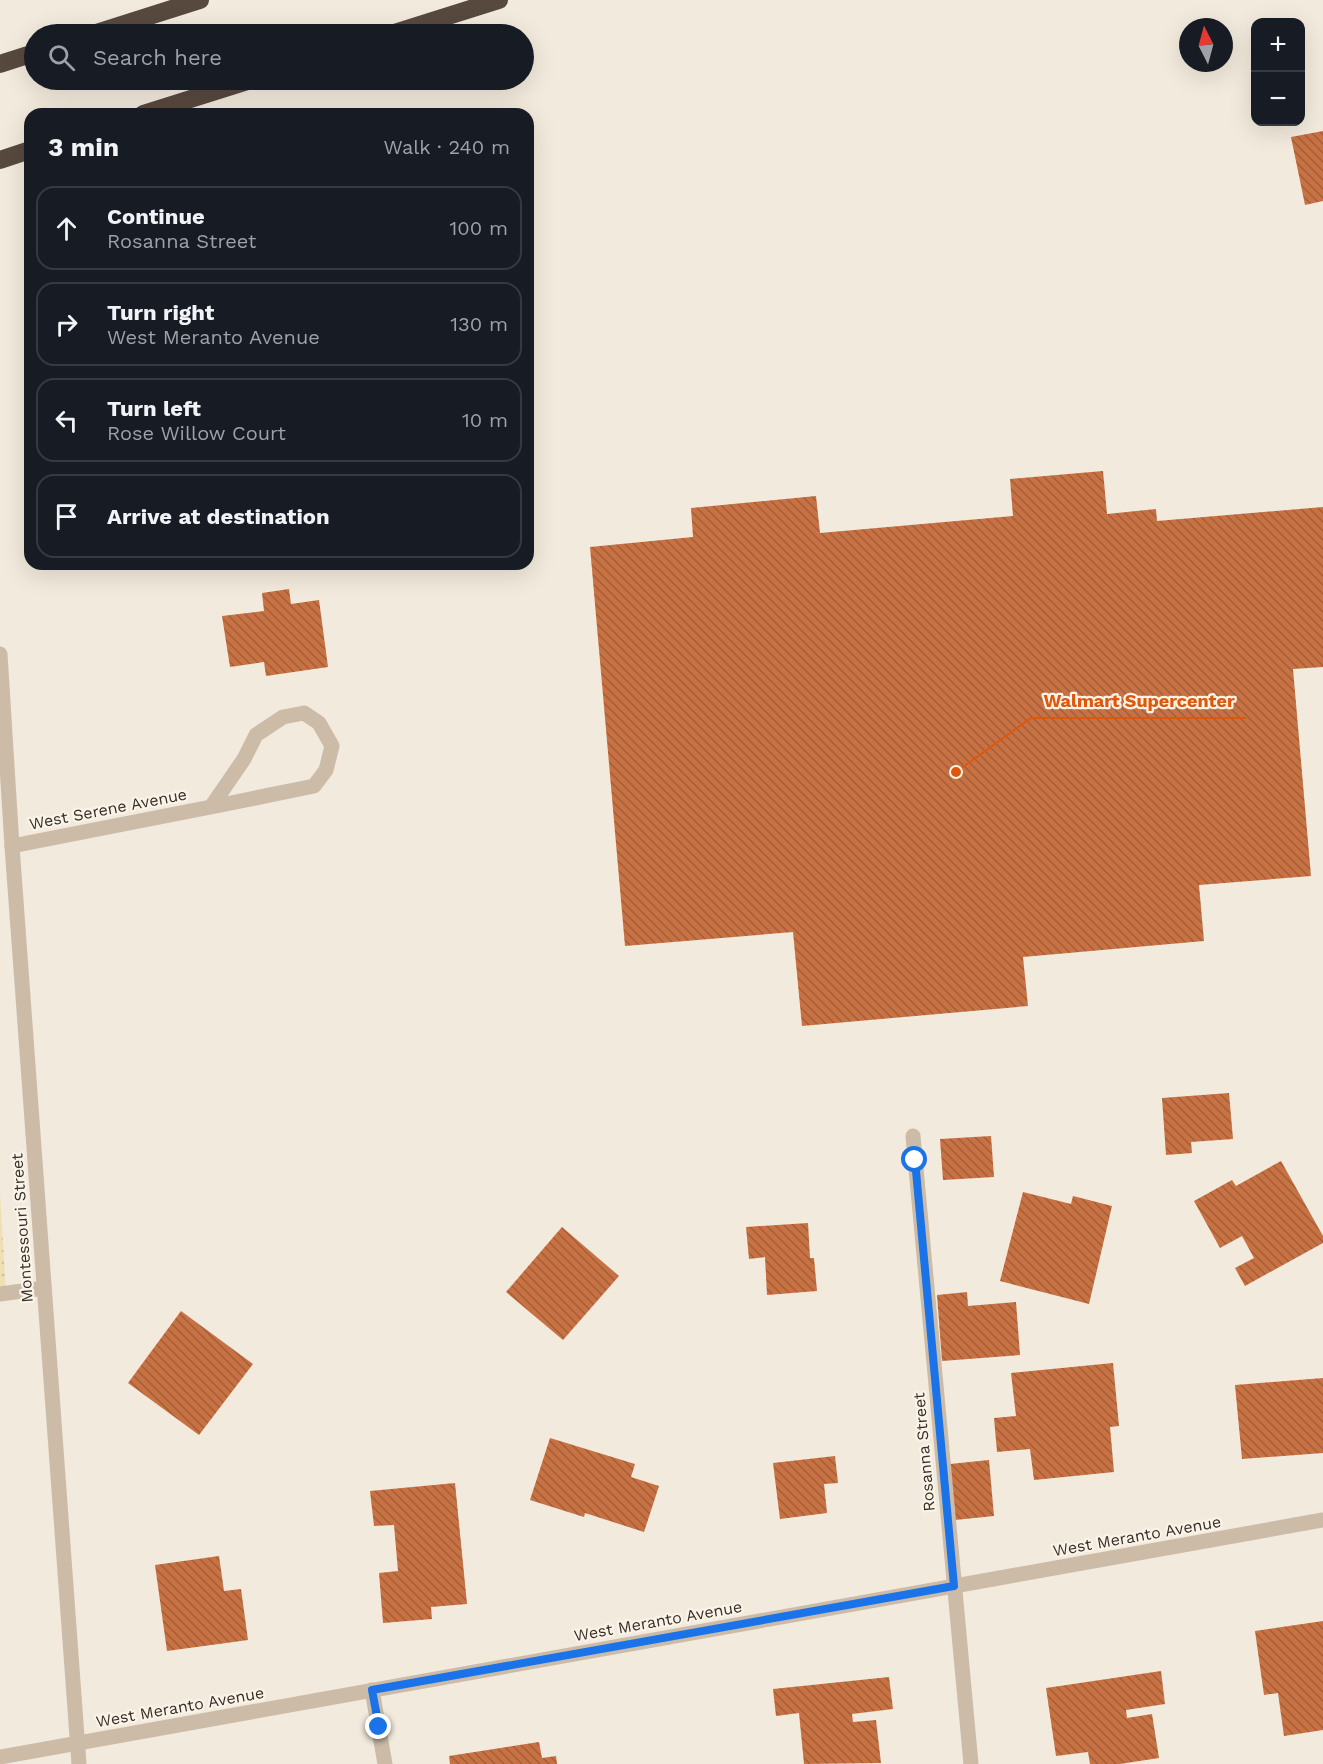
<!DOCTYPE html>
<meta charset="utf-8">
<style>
:root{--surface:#171b24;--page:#20242c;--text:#f1f3f6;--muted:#9ea1a6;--line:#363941}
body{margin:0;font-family:"Work Sans",sans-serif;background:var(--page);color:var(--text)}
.controls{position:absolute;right:18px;top:18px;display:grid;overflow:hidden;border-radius:12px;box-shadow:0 6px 24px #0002}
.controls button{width:54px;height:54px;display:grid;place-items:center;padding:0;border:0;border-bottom:2px solid var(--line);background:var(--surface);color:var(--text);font:30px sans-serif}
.compass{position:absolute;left:1179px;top:18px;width:54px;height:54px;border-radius:50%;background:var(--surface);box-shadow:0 6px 24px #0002;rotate:354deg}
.stop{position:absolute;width:18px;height:18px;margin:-14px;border:4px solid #1a73e8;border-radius:50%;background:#fff}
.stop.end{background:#1a73e8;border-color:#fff;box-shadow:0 2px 6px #0008}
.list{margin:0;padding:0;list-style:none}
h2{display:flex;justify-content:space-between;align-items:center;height:78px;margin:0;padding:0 24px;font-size:26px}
h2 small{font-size:20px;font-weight:400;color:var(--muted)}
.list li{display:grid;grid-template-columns:39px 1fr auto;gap:18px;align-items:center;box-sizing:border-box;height:84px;margin:0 12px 12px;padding:0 12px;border:2px solid var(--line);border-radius:18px}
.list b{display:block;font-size:22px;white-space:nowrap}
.list p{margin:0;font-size:20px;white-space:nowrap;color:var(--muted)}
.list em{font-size:20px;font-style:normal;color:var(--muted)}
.icon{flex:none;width:33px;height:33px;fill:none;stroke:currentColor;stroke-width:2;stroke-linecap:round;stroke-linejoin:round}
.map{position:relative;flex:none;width:1323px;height:1764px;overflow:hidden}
.search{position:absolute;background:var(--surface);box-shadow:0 6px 24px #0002;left:24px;top:24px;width:510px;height:66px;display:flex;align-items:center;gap:15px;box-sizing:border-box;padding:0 21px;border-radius:33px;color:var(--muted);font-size:22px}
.panel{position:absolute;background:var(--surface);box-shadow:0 6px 24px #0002;left:24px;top:108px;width:510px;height:462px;border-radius:18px}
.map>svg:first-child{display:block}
</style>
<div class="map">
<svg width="1323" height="1764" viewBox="0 0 1323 1764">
<defs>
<pattern id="sand-dots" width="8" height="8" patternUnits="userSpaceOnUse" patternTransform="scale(1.5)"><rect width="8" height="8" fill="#eee0b2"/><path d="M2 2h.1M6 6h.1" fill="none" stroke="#cdc099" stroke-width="1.8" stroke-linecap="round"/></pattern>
<pattern id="building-back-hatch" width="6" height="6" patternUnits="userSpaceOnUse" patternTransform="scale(1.5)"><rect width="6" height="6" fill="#c87244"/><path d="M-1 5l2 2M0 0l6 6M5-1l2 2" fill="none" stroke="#a35e39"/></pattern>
</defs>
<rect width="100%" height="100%" fill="#f2eadc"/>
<polygon fill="url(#sand-dots)" points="0,1193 6,1293 0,1295"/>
<g fill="url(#building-back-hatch)">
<polygon points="1323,131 1323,201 1305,205 1291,137"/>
<polygon points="1103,471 1107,514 1156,509 1157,521 1323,507 1323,667 1293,669 1311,876 1199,885 1204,941 1023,957 1028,1006 802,1026 793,932 625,946 590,547 693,537 691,508 816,496 820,533 1013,516 1010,479"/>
<polygon points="289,589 291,604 319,600 328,667 266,676 264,662 230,667 222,616 264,611 262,593"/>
<polygon points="1229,1093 1233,1139 1191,1142 1192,1153 1166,1155 1162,1098"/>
<polygon points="991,1136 994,1177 943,1180 940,1139"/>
<polygon points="1281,1161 1323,1236 1323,1243 1245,1286 1235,1268 1254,1258 1242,1236 1220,1248 1194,1201 1232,1180 1236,1186"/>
<polygon points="1023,1192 1071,1204 1073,1196 1112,1206 1089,1304 1000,1281"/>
<polygon points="808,1223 810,1258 814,1258 817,1291 767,1295 765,1257 749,1259 746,1227"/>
<polygon points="562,1227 619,1276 563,1340 506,1292"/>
<polygon points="967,1292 968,1306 1016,1302 1020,1355 942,1361 937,1295"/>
<polygon points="181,1311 253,1364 199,1435 128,1383"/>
<polygon points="1113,1363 1119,1426 1110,1427 1114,1472 1034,1480 1030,1449 997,1452 994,1418 1016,1416 1011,1373"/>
<polygon points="1323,1378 1323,1453 1242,1459 1235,1385"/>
<polygon points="550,1438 635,1464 631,1477 659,1486 644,1532 585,1513 584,1517 530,1500"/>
<polygon points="835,1456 838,1483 824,1484 827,1513 780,1519 773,1463"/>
<polygon points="989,1460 994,1516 955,1520 950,1464"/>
<polygon points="455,1483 467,1604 431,1607 432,1619 383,1623 379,1573 398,1571 394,1525 374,1526 370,1491"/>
<polygon points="219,1556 224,1591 241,1589 248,1640 167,1651 155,1565"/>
<polygon points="1323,1621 1323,1730 1284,1736 1278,1693 1264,1695 1255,1631"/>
<polygon points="1161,1671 1165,1704 1126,1710 1127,1718 1152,1714 1159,1758 1120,1764 1090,1764 1088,1752 1056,1756 1046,1688"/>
<polygon points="889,1677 893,1709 852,1714 853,1722 876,1720 881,1763 804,1764 799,1713 776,1716 773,1689"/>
<polygon points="539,1742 542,1758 556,1756 557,1764 450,1764 449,1756"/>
</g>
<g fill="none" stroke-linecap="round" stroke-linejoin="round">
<polyline stroke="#cbbba7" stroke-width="15" points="0,1294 44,1288"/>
<g stroke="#cbbba7" stroke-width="15">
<polyline points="0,654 12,846 79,1764"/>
<polyline points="12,846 226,804 314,786 326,770 332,746 319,723 304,713 283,717 256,735 244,759 211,807"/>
<polyline points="913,1136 971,1764"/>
<polyline points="372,1690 385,1764"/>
<polyline points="0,1757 1323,1520"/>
</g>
<g stroke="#58493f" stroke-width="18">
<polyline points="93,34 200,0"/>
<polyline points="391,34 499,0"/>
<polyline points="0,64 34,53"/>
<polyline points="143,114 251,80"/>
<polyline points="0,160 30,150"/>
</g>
</g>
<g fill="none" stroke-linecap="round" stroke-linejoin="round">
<polyline stroke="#1a73e8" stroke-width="8" points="379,1727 372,1690 954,1586 915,1160"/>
</g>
<g text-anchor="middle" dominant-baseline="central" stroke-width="4.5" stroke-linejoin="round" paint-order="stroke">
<g font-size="16" fill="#372e28" stroke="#faf4e8">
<text transform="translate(108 809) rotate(-11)">West Serene Avenue</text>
<text transform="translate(22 1228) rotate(-94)">Montessouri Street</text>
<text transform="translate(924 1452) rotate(-95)">Rosanna Street</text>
<text transform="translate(1137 1536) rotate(-10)">West Meranto Avenue</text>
<text transform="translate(658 1621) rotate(-10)">West Meranto Avenue</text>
<text transform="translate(180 1707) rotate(-10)">West Meranto Avenue</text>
</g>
</g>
<path fill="none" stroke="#df570d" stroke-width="2" d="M956 772L1031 718H1246"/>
<circle fill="#df570d" stroke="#faf4e8" stroke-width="2" cx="956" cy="772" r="6"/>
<g font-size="18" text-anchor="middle" font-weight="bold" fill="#df570d" stroke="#faf4e8" stroke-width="4.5" stroke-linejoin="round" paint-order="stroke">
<text x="1139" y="707">Walmart Supercenter</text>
</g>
</svg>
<div class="controls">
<button>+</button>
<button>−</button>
</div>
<svg class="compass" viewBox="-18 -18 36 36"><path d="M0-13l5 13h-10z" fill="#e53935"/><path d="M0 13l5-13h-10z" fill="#9ea1a6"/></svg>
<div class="stop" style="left:915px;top:1160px"></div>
<div class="stop end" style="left:379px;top:1727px"></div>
<div class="search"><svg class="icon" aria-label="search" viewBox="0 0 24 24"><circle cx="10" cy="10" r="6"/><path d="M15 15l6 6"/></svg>Search here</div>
<section class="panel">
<h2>3 min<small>Walk · 240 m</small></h2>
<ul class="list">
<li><svg class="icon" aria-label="ahead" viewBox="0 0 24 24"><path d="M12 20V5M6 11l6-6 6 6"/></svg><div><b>Continue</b><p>Rosanna Street</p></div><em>100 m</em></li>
<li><svg class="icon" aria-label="right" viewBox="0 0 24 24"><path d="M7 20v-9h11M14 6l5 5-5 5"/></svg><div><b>Turn right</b><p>West Meranto Avenue</p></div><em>130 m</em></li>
<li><svg class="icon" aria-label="left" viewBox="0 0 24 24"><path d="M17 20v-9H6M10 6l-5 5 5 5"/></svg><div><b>Turn left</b><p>Rose Willow Court</p></div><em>10 m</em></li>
<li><svg class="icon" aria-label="arrive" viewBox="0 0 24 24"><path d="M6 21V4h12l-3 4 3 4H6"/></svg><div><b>Arrive at destination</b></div></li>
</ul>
</section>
</div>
